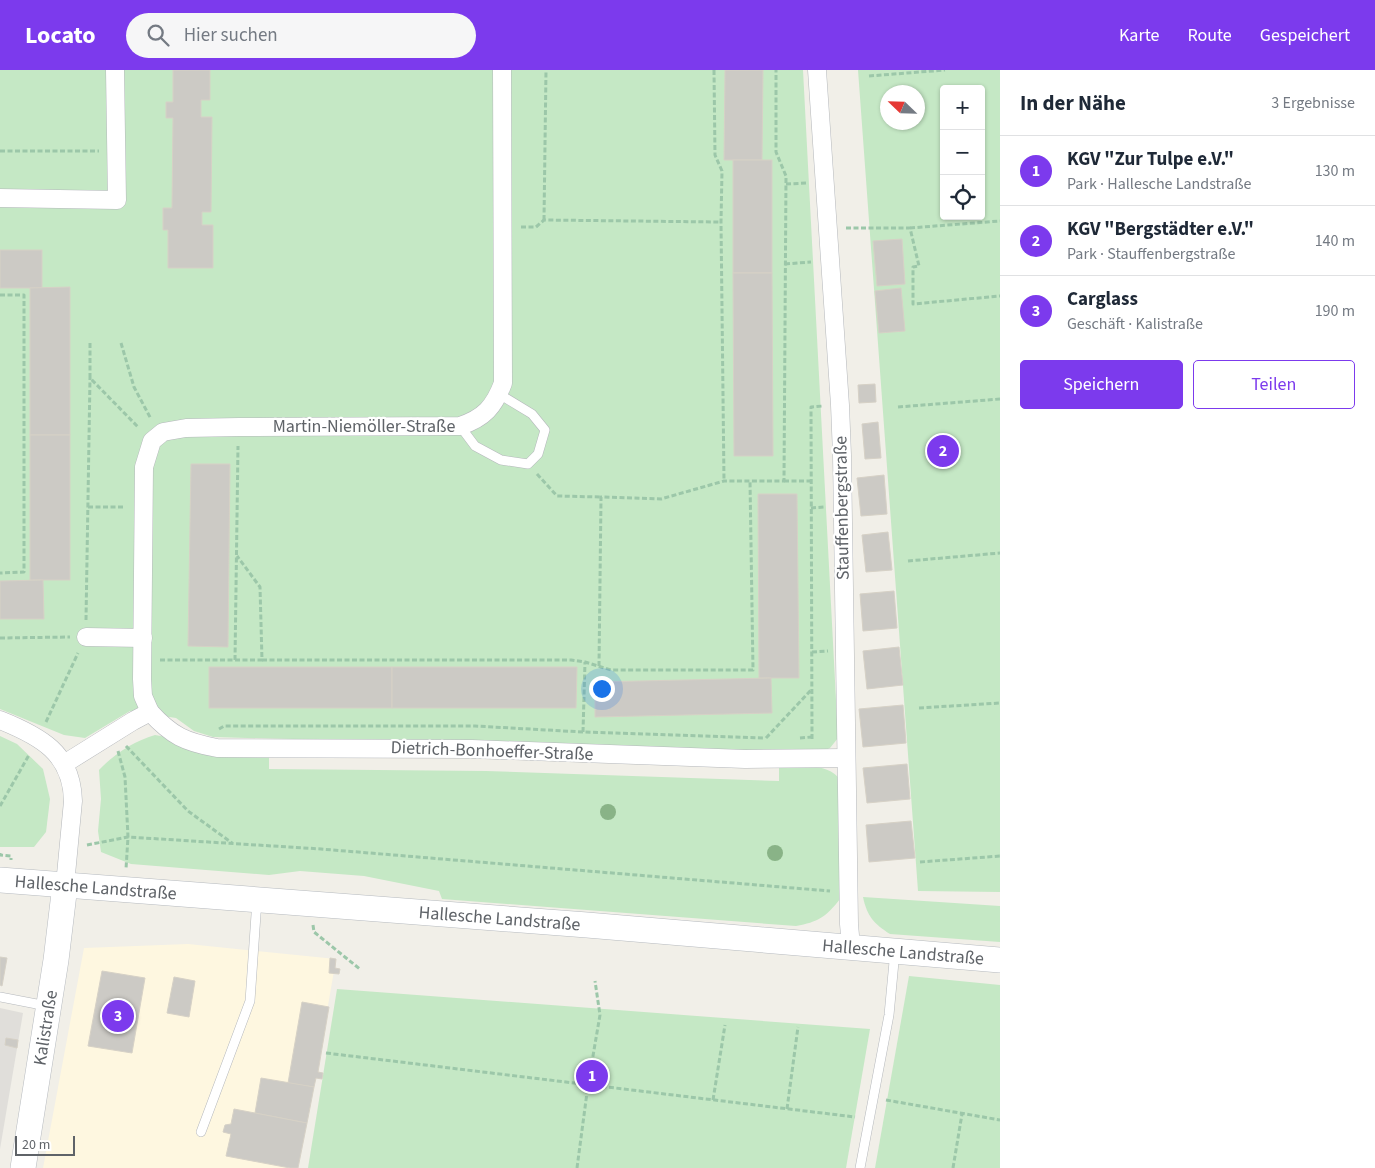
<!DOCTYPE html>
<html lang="de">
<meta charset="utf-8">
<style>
:root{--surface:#fff;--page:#f6f6f7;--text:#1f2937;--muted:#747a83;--line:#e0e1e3;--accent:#7c3aed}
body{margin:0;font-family:"Source Sans 3",sans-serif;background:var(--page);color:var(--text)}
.controls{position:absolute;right:15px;top:15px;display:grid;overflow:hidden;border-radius:5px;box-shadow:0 1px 4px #0004}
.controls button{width:45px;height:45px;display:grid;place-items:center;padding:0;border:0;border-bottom:1px solid var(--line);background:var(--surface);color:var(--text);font:25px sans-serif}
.compass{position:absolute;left:880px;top:15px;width:45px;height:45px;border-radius:50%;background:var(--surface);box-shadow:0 1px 4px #0004;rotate:293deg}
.scale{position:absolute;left:15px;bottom:12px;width:60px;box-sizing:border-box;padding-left:5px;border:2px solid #5f6368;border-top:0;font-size:14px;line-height:18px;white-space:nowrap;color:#5f6368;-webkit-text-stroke:4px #fff;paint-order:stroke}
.you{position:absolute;left:601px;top:618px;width:18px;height:18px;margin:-12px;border:4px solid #fff;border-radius:50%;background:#1a73e8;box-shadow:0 0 0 8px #1a73e833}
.badge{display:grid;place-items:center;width:32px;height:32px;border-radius:50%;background:var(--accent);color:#fff;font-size:16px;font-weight:700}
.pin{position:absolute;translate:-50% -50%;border:2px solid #fff;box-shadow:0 1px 5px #0006}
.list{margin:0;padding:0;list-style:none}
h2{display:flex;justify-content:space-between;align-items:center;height:65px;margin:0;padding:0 20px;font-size:21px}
h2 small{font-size:16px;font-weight:400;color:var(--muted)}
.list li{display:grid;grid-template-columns:32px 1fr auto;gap:15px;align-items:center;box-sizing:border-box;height:70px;padding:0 20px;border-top:1px solid var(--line)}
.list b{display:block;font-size:19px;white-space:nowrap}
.list p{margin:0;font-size:16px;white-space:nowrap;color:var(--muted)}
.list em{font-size:16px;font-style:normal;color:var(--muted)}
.actions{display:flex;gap:10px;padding:15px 20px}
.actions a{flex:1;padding:11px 0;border:1px solid var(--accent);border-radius:5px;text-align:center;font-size:18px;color:var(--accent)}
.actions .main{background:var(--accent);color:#fff}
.icon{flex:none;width:28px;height:28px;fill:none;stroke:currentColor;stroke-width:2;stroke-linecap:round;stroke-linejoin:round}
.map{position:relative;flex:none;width:1000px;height:1098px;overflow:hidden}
header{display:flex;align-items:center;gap:30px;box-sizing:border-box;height:70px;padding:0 25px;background:var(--accent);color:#fff}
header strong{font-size:24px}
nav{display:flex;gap:28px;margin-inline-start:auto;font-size:18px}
.search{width:350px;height:45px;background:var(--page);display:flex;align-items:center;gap:12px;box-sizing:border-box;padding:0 18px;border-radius:28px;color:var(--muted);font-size:19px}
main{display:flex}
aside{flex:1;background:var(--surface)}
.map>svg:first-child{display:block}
</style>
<header>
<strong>Locato</strong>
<div class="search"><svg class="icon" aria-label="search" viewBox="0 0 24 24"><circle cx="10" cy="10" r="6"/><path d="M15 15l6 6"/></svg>Hier suchen</div>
<nav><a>Karte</a><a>Route</a><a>Gespeichert</a></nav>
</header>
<main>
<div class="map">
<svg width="1000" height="1098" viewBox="0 0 1000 1098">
<rect width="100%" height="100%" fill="#f1efe8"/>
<polygon fill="#fef7e0" points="188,874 336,889 314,1017 298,1098 43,1098 84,878"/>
<polygon fill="#e0deda" points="0,938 23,943 0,1079"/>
<g fill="#c5e8c5" fill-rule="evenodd">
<polygon points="0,0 803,0 838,668 830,678 818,683 213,667 194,661 176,648 130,641 85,668 64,665 0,639"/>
<path d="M858 0H1000V822L918 821ZM944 19H981V146H944ZM888 22H918V52H888Z"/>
<path d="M155 665 269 686V699L486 701 779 711V697C798 697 824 692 838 707L840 829C826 847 818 852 796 856L442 829 439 821 364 806 300 801 269 805 131 794 101 782 98 761 101 729 99 700C114 684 134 671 155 665Z"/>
<polygon points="0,666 17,674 43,699 50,729 46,762 34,777 0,777"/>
<path d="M863 827 1000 836V872L890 864C874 854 867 846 863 827Z"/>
<polygon points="909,906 1000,915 1000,1098 875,1098"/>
<polygon points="337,919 870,959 846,1098 308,1098"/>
</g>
<g fill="#cccac5" stroke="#d6d1c6">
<polygon points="173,0 210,0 210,30 201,30 201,47 212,47 211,142 202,142 202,155 213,155 213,198 168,198 168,160 163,160 163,138 172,138 173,48 166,48 166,32 173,32"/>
<polygon points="725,0 763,0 762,90 724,90"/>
<rect x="733" y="90" width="39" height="113"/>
<polygon points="902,169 905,214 877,216 873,171"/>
<rect x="0" y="180" width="42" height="38"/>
<polygon points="733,203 772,203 773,386 734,386"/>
<polygon points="70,217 70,365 30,365 30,218"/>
<polygon points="901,218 905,261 879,263 875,221"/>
<polygon points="875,314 876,332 859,333 858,315"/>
<polygon points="878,352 881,388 865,389 862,354"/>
<rect x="30" y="365" width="40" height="145"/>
<polygon points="191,394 230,394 228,577 188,576"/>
<polygon points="884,405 887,444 861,446 857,408"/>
<polygon points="758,424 797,424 799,608 759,608"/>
<polygon points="888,462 892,500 866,502 862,465"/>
<polygon points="43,510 44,549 0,549 0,511"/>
<polygon points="894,521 897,558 863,561 860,524"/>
<polygon points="899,577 903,615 867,619 863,581"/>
<rect x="209" y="597" width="183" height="41"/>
<polygon points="392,597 577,597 576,638 392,638"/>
<polygon points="771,608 772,643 595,647 595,612"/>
<polygon points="903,635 906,673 863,677 859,639"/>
<polygon points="907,694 910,729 867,733 863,698"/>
<polygon points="911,751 915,788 869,792 866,755"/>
<polygon points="0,887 7,888 2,916 0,915"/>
<polygon points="330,888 336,889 335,898 340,899 339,904 329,903"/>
<polygon points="102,901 145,908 132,983 88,976"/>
<polygon points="174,907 195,911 189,947 167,943"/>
<polygon points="302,932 329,937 318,1002 323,1003 322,1009 316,1008 314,1017 288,1013"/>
<polygon points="6,968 18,970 17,978 5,975"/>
<polygon points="261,1008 314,1017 307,1053 255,1043"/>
<polygon points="234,1039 307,1053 298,1098 290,1098 226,1086 231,1064 223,1062 225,1055 231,1054"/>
</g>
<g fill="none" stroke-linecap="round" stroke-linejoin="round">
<defs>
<g id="lane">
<polyline points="460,356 475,376 501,390 528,394 538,384 545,360 532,344 499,324"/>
<polyline points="0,927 47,936"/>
<polyline points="201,1062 250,931 257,830"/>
<polyline points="860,1098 889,945 895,881"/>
</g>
<g id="street">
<polyline points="817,0 840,335 842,385 849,854 851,877"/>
<polyline points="0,128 117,130 115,0"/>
<polyline points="86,567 143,568"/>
<path d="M150 642C172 666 185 672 217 678L472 679 745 689 846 688"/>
<path d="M0 650C40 666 72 683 73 731L65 815"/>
<path d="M64 694 133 651 150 642 143 626 142 609 144 397 152 371 163 362 186 358 239 357 460 356C484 348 494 337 503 313L502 0"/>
</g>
<g id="secondary">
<path id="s1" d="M0 810 587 855 1000 890"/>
<path id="s2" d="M23 1098 56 890 65 815"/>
</g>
</defs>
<use href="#lane" stroke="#b5b8bc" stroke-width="10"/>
<use href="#street" stroke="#b5b8bc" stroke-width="19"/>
<use href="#secondary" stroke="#b6babf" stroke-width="26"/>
<g stroke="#9cc7a9" stroke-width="3" stroke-dasharray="5 2.5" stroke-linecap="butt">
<polyline points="714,0 715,85 722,101 721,152 724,411"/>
<polyline points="869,6 945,0"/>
<polyline points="0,81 99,81"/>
<polyline points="786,114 808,113"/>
<polyline points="544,150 546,0"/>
<polyline points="521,157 536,157 544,150 721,152"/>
<polyline points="846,158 910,158 919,196 913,197 913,234 1000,226"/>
<polyline points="910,158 1000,151"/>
<polyline points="785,194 811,192"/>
<polyline points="0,225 24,225 24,502 0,503"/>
<polyline points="90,273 90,308 139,358"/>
<polyline points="121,273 134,317 151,349"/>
<polyline points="898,337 1000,329"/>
<polyline points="537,404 557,426 601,427"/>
<polyline points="784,411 811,411"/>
<polyline points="88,437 125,437"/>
<polyline points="811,438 824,437"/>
<polyline points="908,491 1000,483"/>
<polyline points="86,550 90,308"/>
<polyline points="0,568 70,567"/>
<polyline points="812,582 828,581"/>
<polyline points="160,590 262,590 260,517 237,486"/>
<polyline points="235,590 238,376"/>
<polyline points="262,590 571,590 585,592 611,600 753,600 750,411"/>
<polyline points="599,596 601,427 661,429 724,411 784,411 786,106 776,82 776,0"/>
<polyline points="919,638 1000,633"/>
<polyline points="46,652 78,583"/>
<polyline points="219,659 224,656 475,656 583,662 764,668"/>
<polyline points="583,662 585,592"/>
<polyline points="766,668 812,619"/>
<polyline points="800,668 812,667"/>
<polyline points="812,669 811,337 823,336"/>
<polyline points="126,676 188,741 232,773"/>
<polyline points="118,681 125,707 128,767 126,799"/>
<polyline points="0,736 29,685"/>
<polyline points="87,775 128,767 321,779 830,821"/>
<polyline points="0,783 0,785 11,786 11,790"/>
<polyline points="920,792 1000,786"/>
<polyline points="313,855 314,862 361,900"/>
<polyline points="326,983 855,1047"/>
<polyline points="713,1030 725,955"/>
<polyline points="886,1030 1000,1050"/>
<polyline points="787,1039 798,957"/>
<polyline points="577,1098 588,1015 600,945 595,911"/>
<polyline points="953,1098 962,1044"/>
</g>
<use href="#lane" stroke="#fff" stroke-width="9"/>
<use href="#street" stroke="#fff" stroke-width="18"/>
<use href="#secondary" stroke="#fff" stroke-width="25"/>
</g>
<g fill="#89b387">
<circle cx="608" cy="742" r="8"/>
<circle cx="775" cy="783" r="8"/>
</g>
<g text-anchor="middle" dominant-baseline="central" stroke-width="4.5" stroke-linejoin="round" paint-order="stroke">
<g font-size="18" fill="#5f6368" stroke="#fff">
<text x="364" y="356">Martin-Niemöller-Straße</text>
<text transform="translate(842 438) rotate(-91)">Stauffenbergstraße</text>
<text transform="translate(492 681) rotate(2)">Dietrich-Bonhoeffer-Straße</text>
<text stroke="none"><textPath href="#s1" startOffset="96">Hallesche Landstraße</textPath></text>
<text stroke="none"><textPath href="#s1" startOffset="501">Hallesche Landstraße</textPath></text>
<text stroke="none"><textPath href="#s1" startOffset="906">Hallesche Landstraße</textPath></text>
<text stroke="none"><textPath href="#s2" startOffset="142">Kalistraße</textPath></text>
</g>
</g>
</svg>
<div class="controls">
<button>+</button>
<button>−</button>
<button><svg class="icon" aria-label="locate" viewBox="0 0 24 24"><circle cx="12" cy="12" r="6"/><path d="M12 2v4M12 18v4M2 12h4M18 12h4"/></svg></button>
</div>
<svg class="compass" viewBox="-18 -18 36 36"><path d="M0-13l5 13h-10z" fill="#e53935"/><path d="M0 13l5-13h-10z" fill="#747a83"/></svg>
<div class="scale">20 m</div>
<div class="you"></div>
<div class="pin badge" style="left:592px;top:1006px">1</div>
<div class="pin badge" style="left:943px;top:381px">2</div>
<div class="pin badge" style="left:118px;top:946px">3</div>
</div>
<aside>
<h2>In der Nähe<small>3 Ergebnisse</small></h2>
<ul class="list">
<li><span class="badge">1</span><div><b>KGV &quot;Zur Tulpe e.V.&quot;</b><p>Park · Hallesche Landstraße</p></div><em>130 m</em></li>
<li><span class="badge">2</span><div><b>KGV &quot;Bergstädter e.V.&quot;</b><p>Park · Stauffenbergstraße</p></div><em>140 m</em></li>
<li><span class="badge">3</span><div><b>Carglass</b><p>Geschäft · Kalistraße</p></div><em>190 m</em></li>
</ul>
<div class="actions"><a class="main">Speichern</a><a>Teilen</a></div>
</aside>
</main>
